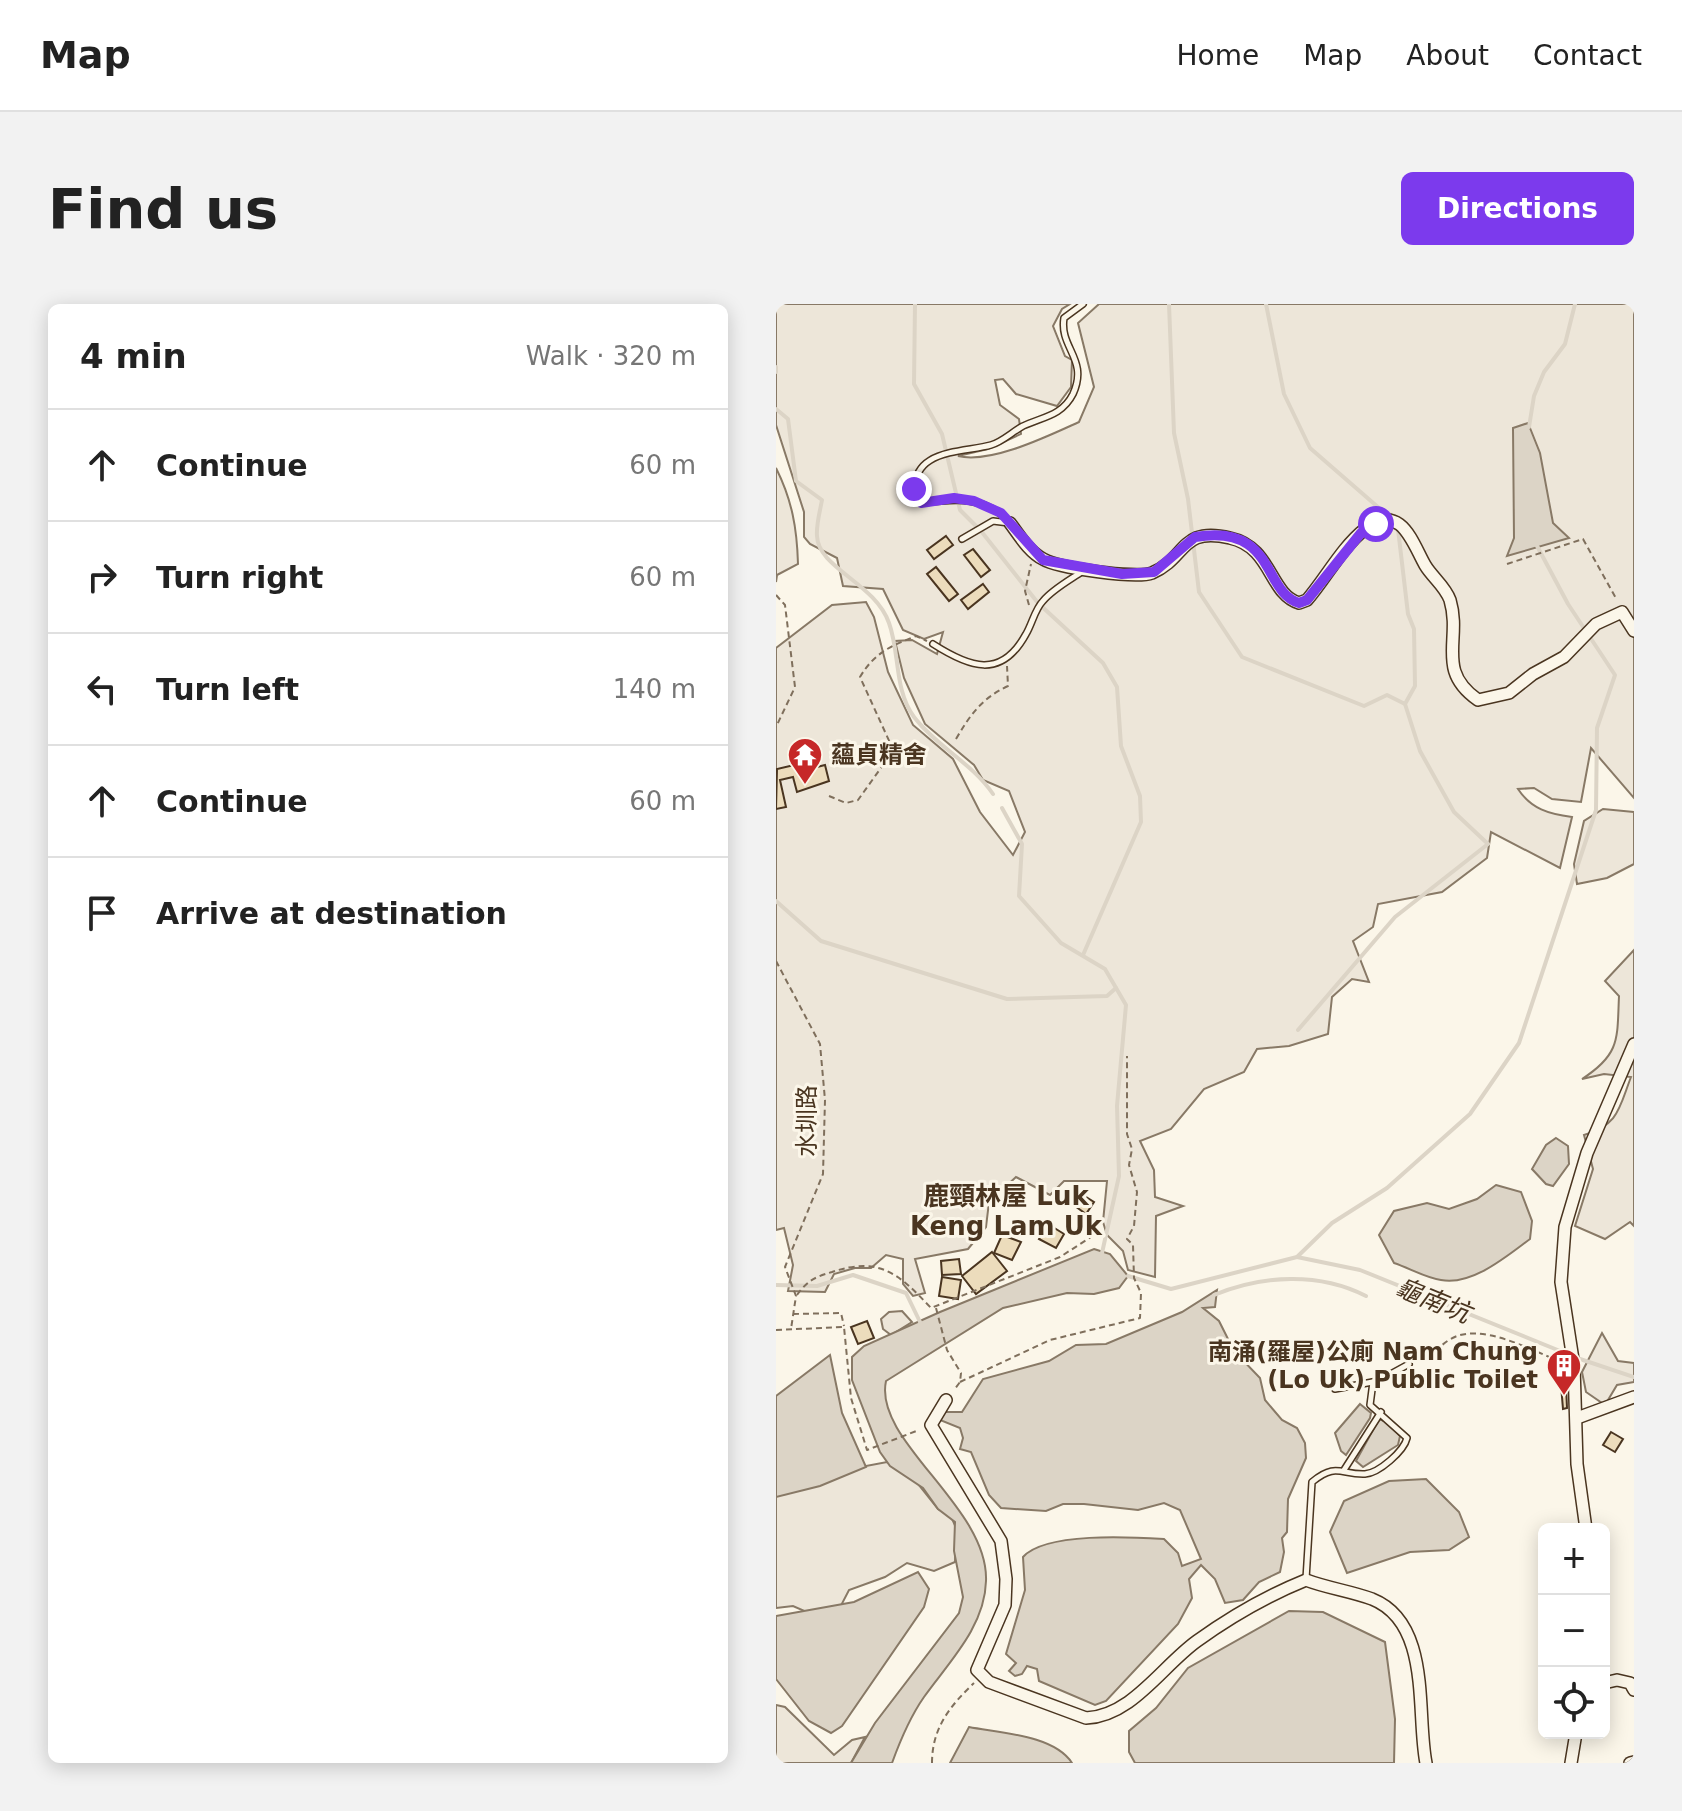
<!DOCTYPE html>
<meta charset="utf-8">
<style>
:root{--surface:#fff;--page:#f2f2f2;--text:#222;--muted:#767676;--line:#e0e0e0;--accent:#7c3aed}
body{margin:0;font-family:"DejaVu Sans","Noto Sans SC",sans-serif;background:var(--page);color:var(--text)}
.controls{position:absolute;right:24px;bottom:24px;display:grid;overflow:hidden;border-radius:12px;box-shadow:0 4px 20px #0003}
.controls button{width:72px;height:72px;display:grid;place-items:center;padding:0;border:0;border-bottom:2px solid var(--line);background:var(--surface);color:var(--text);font:40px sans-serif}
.stop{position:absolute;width:24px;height:24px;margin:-18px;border:6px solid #7c3aed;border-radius:50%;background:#fff}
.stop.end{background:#7c3aed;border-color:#fff;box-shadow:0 2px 8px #0008}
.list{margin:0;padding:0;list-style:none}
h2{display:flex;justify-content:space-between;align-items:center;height:104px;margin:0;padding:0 32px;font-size:34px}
h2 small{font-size:26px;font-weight:400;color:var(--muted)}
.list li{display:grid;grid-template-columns:52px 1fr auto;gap:24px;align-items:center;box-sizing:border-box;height:112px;padding:0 32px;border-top:2px solid var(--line)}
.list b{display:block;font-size:30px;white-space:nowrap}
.list em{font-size:26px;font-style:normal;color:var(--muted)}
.icon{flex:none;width:44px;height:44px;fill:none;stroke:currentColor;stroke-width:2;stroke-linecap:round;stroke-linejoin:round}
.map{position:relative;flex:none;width:858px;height:1459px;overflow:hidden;border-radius:12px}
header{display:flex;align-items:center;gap:48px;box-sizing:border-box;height:112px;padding:0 40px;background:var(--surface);border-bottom:2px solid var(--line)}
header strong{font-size:38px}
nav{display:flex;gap:44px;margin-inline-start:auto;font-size:28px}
.intro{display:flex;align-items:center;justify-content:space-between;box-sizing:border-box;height:192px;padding:0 48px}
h1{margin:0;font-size:56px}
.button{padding:20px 36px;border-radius:12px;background:var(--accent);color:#fff;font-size:28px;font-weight:700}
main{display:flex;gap:48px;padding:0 48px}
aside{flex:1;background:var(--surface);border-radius:12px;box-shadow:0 4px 20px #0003}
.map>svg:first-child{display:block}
</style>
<header>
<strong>Map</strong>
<nav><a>Home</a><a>Map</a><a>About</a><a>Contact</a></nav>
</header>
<div class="intro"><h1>Find us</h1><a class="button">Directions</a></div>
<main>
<aside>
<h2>4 min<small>Walk · 320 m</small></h2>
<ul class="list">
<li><svg class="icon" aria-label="ahead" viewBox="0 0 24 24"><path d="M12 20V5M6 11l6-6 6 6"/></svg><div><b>Continue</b></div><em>60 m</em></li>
<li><svg class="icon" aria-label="right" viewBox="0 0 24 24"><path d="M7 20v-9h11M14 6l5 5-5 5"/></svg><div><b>Turn right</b></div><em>60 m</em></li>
<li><svg class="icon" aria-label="left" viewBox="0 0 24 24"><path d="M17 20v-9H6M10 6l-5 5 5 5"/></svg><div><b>Turn left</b></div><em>140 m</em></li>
<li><svg class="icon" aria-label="ahead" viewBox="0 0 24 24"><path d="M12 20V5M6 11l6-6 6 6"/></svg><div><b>Continue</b></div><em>60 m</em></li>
<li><svg class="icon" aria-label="arrive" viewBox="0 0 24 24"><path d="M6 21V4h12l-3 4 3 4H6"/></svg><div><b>Arrive at destination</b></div></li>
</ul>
</aside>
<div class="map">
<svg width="858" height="1459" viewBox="0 0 858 1459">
<rect width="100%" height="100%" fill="#fbf6e9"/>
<g fill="#ede6d9" stroke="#887966" stroke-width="2">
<path d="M0 0H294L286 5 277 22 289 52 296 56 295 83 281 102 240 90 227 75 219 76 224 101 243 115 245 130 212 145 182 152C215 160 272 132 303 118L318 83 302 19 323 0H858V494L815 444 805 498 776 495 758 484 742 485C755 505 773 510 796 513L784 564 715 528 711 554 666 588 602 600 597 623 577 637 593 678 576 675 556 693 552 730 513 742 481 745 468 768 428 785 395 825 364 837 378 866 379 893 407 902 380 912 379 973 352 966 347 947 331 931 327 918 331 877H288L274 891 240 873 213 898 210 923 192 945 139 955 149 989 137 992 127 980V955L110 951 95 964H79L58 970 49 988 12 987 17 961 8 924 0 926V344L56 301 90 298 98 313 112 368 137 421 177 455 204 508 237 551 249 528 233 487 207 476 198 461 149 420 128 374 119 337 136 336 161 350 167 328 148 335 127 326 107 285 67 282 61 254 34 240 28 233V208L0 121Z"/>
<path d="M0 164C16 196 21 224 22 260L1 271 0 278Z"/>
<polygon points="827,505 858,508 858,560 831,574 801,580 798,560 808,517"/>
<path d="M858 646V922L854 918 829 935 799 922 817 865 808 831C843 821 843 804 855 773L828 770 806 775C845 750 841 734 843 692L829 677Z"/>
<polygon points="126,1007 136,1018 115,1031 107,1025 105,1015 113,1008"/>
<polygon points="826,1029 842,1057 858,1059 858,1078 841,1081 829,1101 810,1088 806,1068"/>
<polygon points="111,1158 138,1175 162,1205 175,1212 180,1224 179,1258 158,1267 131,1259 109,1273 73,1286 56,1319 17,1302 0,1304 0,1186 53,1169"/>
<polygon points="0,1401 9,1403 58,1451 76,1436 89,1433 75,1459 0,1459"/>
</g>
<g fill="#dcd4c6" stroke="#887966" stroke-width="2">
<polygon points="752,119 764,149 777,219 793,234 731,252 738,234 737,124"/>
<polygon points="780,834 792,842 793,860 777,882 770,880 756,865 770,841"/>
<path d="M720 881 745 888 756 917 754 935C731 952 696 982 665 976 650 974 633 964 618 959L603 931 618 907 651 899 673 905 701 895Z"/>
<path d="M318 945 334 950 352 972 343 984 318 990 291 989 227 1004 110 1077C97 1137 213 1203 210 1277 209 1323 172 1359 148 1393 134 1413 124 1437 116 1459H75L99 1419 183 1309 187 1293 178 1247 179 1218 162 1205 147 1184 114 1162 104 1148 76 1076V1053L88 1042 164 1008Z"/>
<path d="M441 986 439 1003 427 1004 443 1017 458 1047 484 1074 489 1096 506 1116 521 1124 529 1139 530 1154 512 1195 511 1228 506 1234 508 1248 504 1268 483 1278 467 1296 449 1299 439 1275 425 1261 413 1275 416 1294 402 1320 330 1397 319 1401 263 1377 261 1365 251 1362 246 1370 239 1372 233 1367 240 1359 230 1350 249 1286 247 1253C269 1228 355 1233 388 1235L402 1249 406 1262 425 1255 404 1206 388 1199 362 1206 308 1200H287L270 1207 225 1204 213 1191 195 1148 184 1145 187 1134 184 1124 164 1116 167 1108H186L207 1075 273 1057 300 1041 330 1040 406 1008Z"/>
<polygon points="54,1051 66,1109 90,1163 44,1182 0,1193 0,1092"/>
<polygon points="584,1100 595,1109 594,1114 570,1151 565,1147 559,1129"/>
<polygon points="603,1115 613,1119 624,1132 622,1141 587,1163 580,1157"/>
<polygon points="650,1175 683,1208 693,1233 673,1246 634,1248 571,1269 554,1228 568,1197 613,1177"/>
<polygon points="142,1268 153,1285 148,1303 66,1422 55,1429 33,1417 0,1375 0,1312 78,1298"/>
<polygon points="513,1307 547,1308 609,1338 619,1415 618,1459 359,1459 353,1448 353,1427 380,1404 412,1364"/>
<path d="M193 1423C224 1429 278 1431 296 1459H174Z"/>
</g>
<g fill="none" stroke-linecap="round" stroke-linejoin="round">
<g stroke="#dcd4c6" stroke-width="4">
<polyline points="139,0 138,80 166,130 184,206 205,227 262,299 327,359 341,383 345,442 364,492 365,518 307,651"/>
<polyline points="393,0 398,129 412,195 423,288 466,353 588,402 611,391 629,400 644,447 678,508 712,540 619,613 522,726"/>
<polyline points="490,0 508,90 534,144 603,204 619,213"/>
<polyline points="0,63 0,68"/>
<path d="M0 105 12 115 20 177 46 196C44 207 40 221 41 232 42 264 99 279 113 319 124 349 118 386 138 413 161 443 196 459 217 490"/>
<polyline points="753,123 758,92 768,68 789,40 799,0"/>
<polyline points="622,225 632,310 638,325 639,382 629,400"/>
<polyline points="226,504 246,540 243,592 285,639 329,665 350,701 341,802 343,872 326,949"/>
<polyline points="0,597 45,637 231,695 331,692 340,684"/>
<polyline points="521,953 584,966 789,1049"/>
<polyline points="352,972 395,985 521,953 556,919 611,884 694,810 743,739 820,506 821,424 839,371 792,300 760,240"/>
<polyline points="0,981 41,982 77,971 130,989 145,1020"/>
<path d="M438 991C487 971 543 968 590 992"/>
<polyline points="804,1055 858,1073"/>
</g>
</g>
<g fill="#ecdcbc" stroke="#4a3520" stroke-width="2">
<polygon points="170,232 177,241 158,255 151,246"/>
<polygon points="197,245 214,266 205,273 188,251"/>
<polygon points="160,263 182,290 173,297 151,270"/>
<polygon points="207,280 213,288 192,305 185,296"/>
<polygon points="31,458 33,465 49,461 53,477 21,488 17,473 4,476 10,503 0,505 1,465"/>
<polygon points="307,891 318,898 310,910 299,902"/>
<polygon points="272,920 288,930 280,944 263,935"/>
<polygon points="226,931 245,938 236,956 218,949"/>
<polygon points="216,948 231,967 200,990 186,972"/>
<polygon points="183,955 185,970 166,971 165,957"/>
<polygon points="166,973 185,976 182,995 163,992"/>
<polygon points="91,1017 98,1034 82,1040 75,1023"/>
<polygon points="785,1081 790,1081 791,1104 787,1105"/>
<polygon points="835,1128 847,1135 839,1148 827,1141"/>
</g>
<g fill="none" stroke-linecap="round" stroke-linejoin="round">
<defs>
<g id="service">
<path d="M233 218C209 191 178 195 145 199L140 194C131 144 187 149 215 141 226 138 236 128 247 122 266 113 286 112 297 90 313 55 283 44 288 14L307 0"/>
<polyline points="186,235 217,217 233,219"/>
<path d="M157 340C193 363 225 376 250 330 256 320 259 305 267 297 277 285 294 276 307 267"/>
<polyline points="559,1085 602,1077 633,1060"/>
<polyline points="568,1166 605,1108"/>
<path d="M530 1275 536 1178C560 1158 565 1171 589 1170 603 1169 628 1147 631 1134L594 1101 597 1078"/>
</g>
<g id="minor">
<path d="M234 219C243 231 253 248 267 255 282 264 360 275 376 269 411 254 404 222 454 234 496 243 493 290 523 299L531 296C550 274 566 243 589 225 625 198 636 238 649 261 656 273 669 282 674 296 686 336 659 366 702 396L733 389 757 370 788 353 820 320 846 308 858 327"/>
<path d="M170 1096 155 1121 225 1237 230 1275 229 1301 201 1366 213 1378 310 1414C356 1412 386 1362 421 1337 453 1314 493 1291 530 1276 551 1284 574 1287 596 1295 656 1319 640 1409 650 1459"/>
<polyline points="801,1114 858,1093"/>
<polyline points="810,1225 801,1160 798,1062 785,978 789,923 811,849 858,740"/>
<polyline points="828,1379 841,1376 854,1379 858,1386"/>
<polyline points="795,1459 800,1429"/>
<polyline points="854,1459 858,1458"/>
</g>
</defs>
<use href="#service" stroke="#4a3520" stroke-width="8"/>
<use href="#minor" stroke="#4a3520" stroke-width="14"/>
<g stroke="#7f6f5c" stroke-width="2" stroke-dasharray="6 4" stroke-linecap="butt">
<polyline points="731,260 807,235 841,296"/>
<polyline points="0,291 9,301 19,383 0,423"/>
<polyline points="253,301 249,287 255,260"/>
<path d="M180 435C194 411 206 394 232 382L231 362"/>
<path d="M53 492 70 499 82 496 112 454 115 441 84 373C99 348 115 342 140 332L151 337"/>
<polyline points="0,657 44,740 49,796 47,870 9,963 20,992 15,1025"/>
<path d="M21 991C32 976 39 973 56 968 104 952 123 970 155 1004L284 953 315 933"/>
<polyline points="160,1004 171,1046 185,1069 184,1078 178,1086"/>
<polyline points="17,1010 65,1009 68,1022"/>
<polyline points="0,1026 68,1023 75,1094 91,1146 143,1126"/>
<path d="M642 1057C661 1050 659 1045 673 1036 704 1016 755 1047 786 1058"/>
<polyline points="184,1078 274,1036 364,1014 365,989 358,974 357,941 351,935 358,922 361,888 353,861 356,845 351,830 351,752"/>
<path d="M156 1459C156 1424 174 1402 198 1379"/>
</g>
<use href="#service" stroke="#fbf6e9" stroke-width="5"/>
<use href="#minor" stroke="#fbf6e9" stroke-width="11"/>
</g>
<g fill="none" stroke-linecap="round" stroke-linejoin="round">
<path stroke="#7c3aed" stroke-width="10" d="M138 185 145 199 178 194 198 197 225 209 267 256 346 270 378 268 419 233C500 219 486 288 523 299L531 296 585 229 600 220"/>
</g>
<defs>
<symbol id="temple-pin" viewBox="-11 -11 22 30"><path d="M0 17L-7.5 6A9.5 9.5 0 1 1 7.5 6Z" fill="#c62828" stroke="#fbf6e9"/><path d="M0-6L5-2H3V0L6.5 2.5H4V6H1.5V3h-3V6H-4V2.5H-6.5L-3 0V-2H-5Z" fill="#fff"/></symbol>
<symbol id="building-pin" viewBox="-11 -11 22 30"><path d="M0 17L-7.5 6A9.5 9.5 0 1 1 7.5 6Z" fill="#c62828" stroke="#fbf6e9"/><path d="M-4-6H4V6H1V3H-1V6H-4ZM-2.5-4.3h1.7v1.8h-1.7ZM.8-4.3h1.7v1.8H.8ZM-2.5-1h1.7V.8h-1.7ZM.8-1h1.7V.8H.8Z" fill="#fff"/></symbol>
</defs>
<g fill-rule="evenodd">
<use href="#temple-pin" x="9" y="431" width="40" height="54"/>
<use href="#building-pin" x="768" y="1042" width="40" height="54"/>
</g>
<g text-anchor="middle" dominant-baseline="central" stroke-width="6" stroke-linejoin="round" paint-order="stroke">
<g font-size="24" font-weight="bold" fill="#4a3520" stroke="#fbf6e9" text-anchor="start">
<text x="55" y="451">蘊貞精舍</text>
<text x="762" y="1048" text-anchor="end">南涌(羅屋)公廁 Nam Chung<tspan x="762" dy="28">(Lo Uk) Public Toilet</tspan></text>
</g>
<g font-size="24" fill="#4a3520" stroke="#fbf6e9">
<text transform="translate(31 817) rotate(-90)">水圳路</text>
</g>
<g font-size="26" font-weight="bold" fill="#4a3520" stroke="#fbf6e9">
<text x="230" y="892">鹿頸林屋 Luk<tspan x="230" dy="30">Keng Lam Uk</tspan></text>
</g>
<g font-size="26" font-style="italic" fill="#4a3520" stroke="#fbf6e9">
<text transform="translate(657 996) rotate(22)">龜南坑</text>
</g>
</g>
</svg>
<div class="controls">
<button>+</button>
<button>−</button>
<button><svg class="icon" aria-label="locate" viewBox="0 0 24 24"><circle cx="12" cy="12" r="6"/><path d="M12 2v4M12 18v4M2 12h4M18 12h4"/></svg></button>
</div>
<div class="stop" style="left:600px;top:220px"></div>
<div class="stop end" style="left:138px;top:185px"></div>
</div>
</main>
